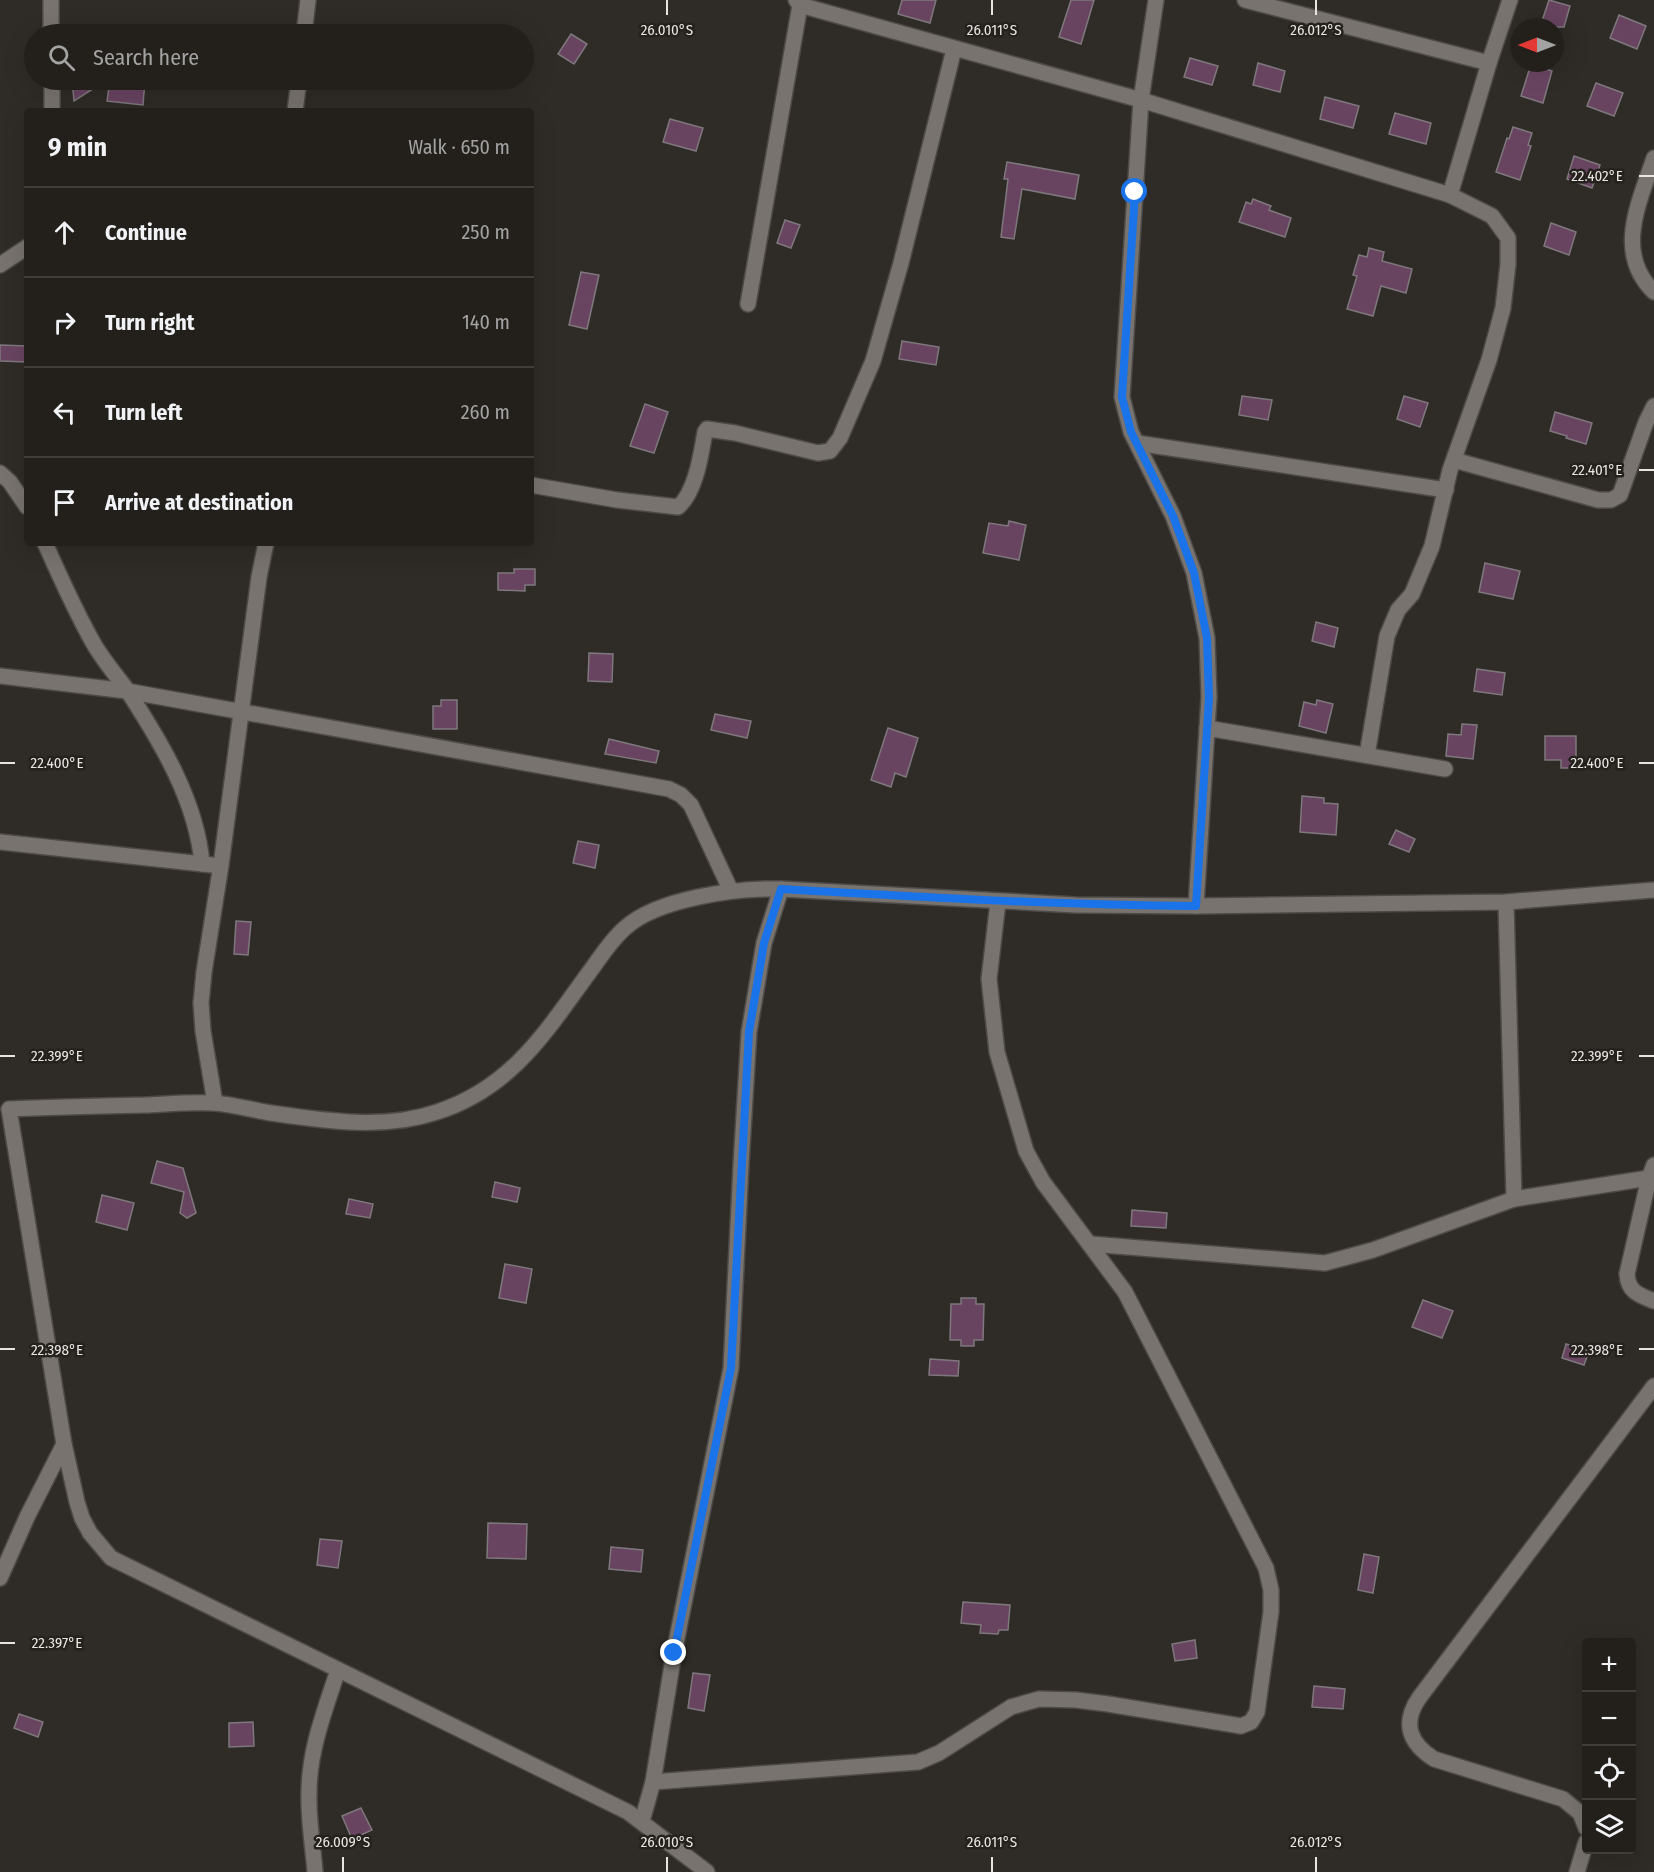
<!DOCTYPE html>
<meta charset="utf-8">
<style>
:root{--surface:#23201c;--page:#2f2d29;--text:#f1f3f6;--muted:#a3a3a3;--line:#403e3b}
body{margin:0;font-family:"Fira Sans Condensed",sans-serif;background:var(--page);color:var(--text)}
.controls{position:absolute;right:18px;bottom:18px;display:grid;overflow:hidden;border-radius:6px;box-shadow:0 6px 24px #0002}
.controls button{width:54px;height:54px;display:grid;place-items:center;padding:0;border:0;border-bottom:2px solid var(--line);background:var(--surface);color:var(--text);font:30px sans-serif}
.compass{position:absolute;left:1510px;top:18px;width:54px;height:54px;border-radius:50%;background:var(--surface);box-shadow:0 6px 24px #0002;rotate:270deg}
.stop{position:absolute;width:18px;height:18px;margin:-14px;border:4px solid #1a73e8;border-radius:50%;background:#fff}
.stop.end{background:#1a73e8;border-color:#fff;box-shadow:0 2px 6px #0008}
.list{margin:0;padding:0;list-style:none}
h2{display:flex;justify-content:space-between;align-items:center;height:78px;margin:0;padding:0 24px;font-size:26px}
h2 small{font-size:20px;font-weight:400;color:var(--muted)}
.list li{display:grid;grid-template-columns:39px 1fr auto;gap:18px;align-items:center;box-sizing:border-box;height:90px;padding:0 24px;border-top:2px solid var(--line)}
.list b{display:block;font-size:22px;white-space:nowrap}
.list em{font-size:20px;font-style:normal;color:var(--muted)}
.icon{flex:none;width:33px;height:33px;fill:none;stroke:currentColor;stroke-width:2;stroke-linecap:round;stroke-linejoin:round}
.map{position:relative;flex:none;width:1654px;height:1872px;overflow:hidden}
.search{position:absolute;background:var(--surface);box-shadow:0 6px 24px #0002;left:24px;top:24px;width:510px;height:66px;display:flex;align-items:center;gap:15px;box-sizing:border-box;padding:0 21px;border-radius:33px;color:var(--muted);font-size:22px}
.panel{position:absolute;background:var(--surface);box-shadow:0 6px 24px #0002;left:24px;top:108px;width:510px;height:438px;border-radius:6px}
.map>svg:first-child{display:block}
</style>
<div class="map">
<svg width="1654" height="1872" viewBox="0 0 1654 1872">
<rect width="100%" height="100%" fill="#2f2b26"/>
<g fill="#694461" stroke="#7e787d" stroke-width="1.5">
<polygon points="902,0 936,0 930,23 898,14"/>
<polygon points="1071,0 1094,0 1081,44 1059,37"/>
<polygon points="1549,0 1570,6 1564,27 1540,27"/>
<polygon points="1619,15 1646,26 1637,49 1610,38"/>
<polygon points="571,34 587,44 574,64 558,54"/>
<polygon points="1190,58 1218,66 1212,85 1184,77"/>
<polygon points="1258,63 1285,71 1280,92 1253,85"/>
<polygon points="1531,64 1552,71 1543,103 1521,96"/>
<polygon points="72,80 107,80 74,101"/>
<polygon points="110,80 145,80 143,105 107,101"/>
<polygon points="1596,83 1623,93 1614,116 1587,106"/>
<polygon points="1325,97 1359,106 1353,128 1320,119"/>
<polygon points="1395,113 1431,123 1426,144 1389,134"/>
<polygon points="670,119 703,128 696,151 663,142"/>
<polygon points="1513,127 1532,133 1528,145 1531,146 1520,180 1496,172 1507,138 1509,139"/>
<polygon points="1574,156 1600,165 1592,188 1567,179"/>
<polygon points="1007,162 1079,175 1075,199 1022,189 1014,239 1001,237 1008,179 1004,179"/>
<polygon points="1253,199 1271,206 1269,210 1291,218 1285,237 1239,222 1246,202 1251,204"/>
<polygon points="785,220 800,225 791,248 777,243"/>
<polygon points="1551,223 1576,232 1569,255 1544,246"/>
<polygon points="1369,248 1384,252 1382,261 1412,269 1406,293 1381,286 1373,316 1347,309 1357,276 1353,275 1359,255 1367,257"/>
<polygon points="581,272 599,275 587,329 569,325"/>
<polygon points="902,341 939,347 936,365 899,359"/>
<polygon points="0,345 27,346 27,362 0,361"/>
<polygon points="1242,396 1272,400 1268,420 1239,415"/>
<polygon points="1404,396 1428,403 1420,427 1397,419"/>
<polygon points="645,404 668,412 654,453 630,446"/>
<polygon points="1555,412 1592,423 1586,444 1566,438 1567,436 1550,431"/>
<polygon points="1009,521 1026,525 1019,560 983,553 989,523 1008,526"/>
<polygon points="1485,563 1520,571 1513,599 1479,592"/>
<polygon points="514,569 535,569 535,585 525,585 525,591 498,590 498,573 514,573"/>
<polygon points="1316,622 1338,628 1334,647 1312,641"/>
<polygon points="589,653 613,654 612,682 588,681"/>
<polygon points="1477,669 1505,673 1502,695 1474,691"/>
<polygon points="441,700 457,700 457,729 433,729 433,706 441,706"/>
<polygon points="1317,700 1333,704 1326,733 1299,726 1304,702 1316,705"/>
<polygon points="715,714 751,721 747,738 711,730"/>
<polygon points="1462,724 1477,725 1473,759 1446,756 1448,734 1461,735"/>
<polygon points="888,728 918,738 906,777 895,773 891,787 871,780"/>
<polygon points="1545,736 1576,736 1576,768 1561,768 1561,760 1545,760"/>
<polygon points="609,739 659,751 656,763 605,754"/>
<polygon points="1302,796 1324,798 1324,803 1338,804 1336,835 1300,832"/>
<polygon points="1396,830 1415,839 1409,852 1389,844"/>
<polygon points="578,841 599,845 595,868 573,863"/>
<polygon points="236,921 251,922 248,955 234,954"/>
<polygon points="157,1161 183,1168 196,1213 187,1218 180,1213 184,1192 151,1183"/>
<polygon points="495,1182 520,1188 517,1202 492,1197"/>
<polygon points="102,1195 134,1203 127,1230 96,1222"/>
<polygon points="349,1199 373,1204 370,1218 346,1214"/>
<polygon points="1132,1210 1167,1213 1166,1228 1131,1226"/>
<polygon points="505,1264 532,1269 526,1303 499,1298"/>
<polygon points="961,1298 976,1298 976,1304 984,1304 983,1340 974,1340 974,1346 961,1346 961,1340 950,1340 951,1304 961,1304"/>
<polygon points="1423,1300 1453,1311 1442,1338 1412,1327"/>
<polygon points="1566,1344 1589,1351 1584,1365 1562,1358"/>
<polygon points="930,1359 959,1361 958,1376 929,1375"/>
<polygon points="488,1523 527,1524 526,1559 487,1558"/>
<polygon points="320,1539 342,1541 338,1568 317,1565"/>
<polygon points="611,1547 643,1550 641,1572 609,1569"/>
<polygon points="1364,1554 1379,1557 1373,1593 1358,1590"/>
<polygon points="963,1602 1010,1605 1008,1630 999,1630 998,1634 980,1633 981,1625 961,1623"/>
<polygon points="1195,1640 1197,1658 1175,1661 1172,1644"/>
<polygon points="693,1673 710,1675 704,1711 688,1708"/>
<polygon points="1314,1686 1345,1689 1343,1709 1312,1707"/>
<polygon points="19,1714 43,1722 38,1737 14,1728"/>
<polygon points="253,1722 254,1746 229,1747 229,1723"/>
<polygon points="361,1808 372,1830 352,1839 342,1816"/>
</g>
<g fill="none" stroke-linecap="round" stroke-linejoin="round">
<defs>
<g id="street">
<polyline points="51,0 51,34"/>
<polyline points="796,0 800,5 1141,100 1450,195 1492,216 1508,238 1508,264 1503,308 1489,360 1450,470 1432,546 1412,594 1398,610 1387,636 1367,755"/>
<polyline points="1156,0 1141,100 1122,397 1131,432 1173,516 1194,573 1207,638 1209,697 1196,906"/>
<polyline points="1245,0 1489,63"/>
<polyline points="304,34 308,0"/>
<polyline points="52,80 52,111"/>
<polyline points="295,111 299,80"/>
<path d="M1654 158C1639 203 1614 253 1654 292"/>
<polyline points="1450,195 1489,63 1510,0"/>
<polyline points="0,265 27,247"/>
<polyline points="748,304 800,5"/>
<polyline points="1137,443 1446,490"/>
<polyline points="1454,460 1598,500 1611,500 1620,495 1646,422 1654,406"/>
<polyline points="0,473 10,482 27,507"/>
<path d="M531 485 617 500 678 507C696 492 701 454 705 432L707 429 735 433 818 453 830 451 840 438 873 361 901 263 954 49"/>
<path d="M45 543C60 577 76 613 95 646 104 661 116 675 127 690 161 742 197 802 202 864"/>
<polyline points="0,676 127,691 669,789 681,795 691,805 731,891"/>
<polyline points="1207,728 1445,769"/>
<polyline points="0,842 212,865"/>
<polyline points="1506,902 1514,1199"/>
<polyline points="215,1103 203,1031 201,1003 204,972 221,865 259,577 266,543"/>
<path d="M1654 1165 1649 1178 1627 1274C1628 1292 1639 1295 1654 1301"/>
<polyline points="1091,1244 1325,1263 1373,1250 1514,1199 1649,1178"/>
<polyline points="0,1578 27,1517 64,1444"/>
<polyline points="653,1782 918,1762 939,1753 1011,1707 1039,1699 1076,1700 1108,1704 1241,1726 1251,1722 1257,1712 1271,1612 1271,1590 1266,1568 1125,1292 1043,1182 1026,1151 997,1052 989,979 998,902"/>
<polyline points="642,1821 653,1782 674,1653 731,1368 741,1165 749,1032 764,943 781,889"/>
<path d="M1586 1828 1580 1813 1563 1799 1434 1759C1409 1743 1402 1723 1419 1698L1654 1386"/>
<path d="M315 1872C313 1846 308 1819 309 1793 309 1750 325 1710 338 1670"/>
<path d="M707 1872 628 1812 111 1558 90 1533 82 1518 77 1502 64 1444 9 1109C54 1107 99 1106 145 1105 167 1104 190 1102 213 1103 232 1104 252 1110 271 1113 326 1121 384 1130 437 1112 511 1088 545 1033 588 974 600 958 610 941 625 928 658 898 737 888 781 889L1076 905 1196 906 1506 902 1654 890"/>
<polyline points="1577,1872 1586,1842"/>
</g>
</defs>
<use href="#street" stroke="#4d4946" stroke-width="18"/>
<use href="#street" stroke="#78736e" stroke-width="15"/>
</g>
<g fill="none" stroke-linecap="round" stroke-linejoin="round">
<path stroke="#1a73e8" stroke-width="8" d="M674 1653 731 1368 749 1032 764 943 781 889C919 897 1057 905 1196 906L1209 698 1207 638 1194 573 1173 516 1131 432 1122 397 1135 192"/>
</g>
<path fill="none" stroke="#e7e4e2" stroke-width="2" d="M667 0V15M992 0V15M1316 0V15M1639 176H1654M1639 470H1654M0 763H15M1639 763H1654M0 1056H15M1639 1056H1654M0 1349H15M1639 1349H1654M0 1643H15M343 1857V1872M667 1857V1872M992 1857V1872M1316 1857V1872"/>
<g font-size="15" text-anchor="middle" fill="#e7e4e2" stroke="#25211d" stroke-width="5" stroke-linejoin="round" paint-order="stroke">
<text x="667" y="35">26.010°S</text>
<text x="992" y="35">26.011°S</text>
<text x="1316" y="35">26.012°S</text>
<text x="1597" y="181">22.402°E</text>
<text x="1597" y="475">22.401°E</text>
<text x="1597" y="768">22.400°E</text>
<text x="57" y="768">22.400°E</text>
<text x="1597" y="1061">22.399°E</text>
<text x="57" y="1061">22.399°E</text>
<text x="1597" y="1355">22.398°E</text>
<text x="57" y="1355">22.398°E</text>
<text x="57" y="1648">22.397°E</text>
<text x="343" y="1847">26.009°S</text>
<text x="667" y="1847">26.010°S</text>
<text x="992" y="1847">26.011°S</text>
<text x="1316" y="1847">26.012°S</text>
</g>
</svg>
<div class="controls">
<button>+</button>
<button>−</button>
<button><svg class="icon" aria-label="locate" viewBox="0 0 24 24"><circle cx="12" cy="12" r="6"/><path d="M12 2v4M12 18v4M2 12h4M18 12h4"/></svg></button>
<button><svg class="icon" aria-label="layers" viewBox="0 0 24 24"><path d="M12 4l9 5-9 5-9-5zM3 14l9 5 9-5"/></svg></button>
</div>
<svg class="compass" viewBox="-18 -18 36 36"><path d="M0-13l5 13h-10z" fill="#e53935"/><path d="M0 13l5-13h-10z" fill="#a3a3a3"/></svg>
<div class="stop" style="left:1135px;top:192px"></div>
<div class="stop end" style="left:674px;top:1653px"></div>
<div class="search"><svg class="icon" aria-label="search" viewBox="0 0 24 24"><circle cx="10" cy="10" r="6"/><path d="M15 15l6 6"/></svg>Search here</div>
<section class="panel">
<h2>9 min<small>Walk · 650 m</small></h2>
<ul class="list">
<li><svg class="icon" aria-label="ahead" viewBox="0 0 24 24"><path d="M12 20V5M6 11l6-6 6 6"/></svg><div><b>Continue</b></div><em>250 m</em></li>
<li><svg class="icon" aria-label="right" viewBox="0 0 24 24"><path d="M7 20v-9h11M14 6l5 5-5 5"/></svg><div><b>Turn right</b></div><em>140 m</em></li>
<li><svg class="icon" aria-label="left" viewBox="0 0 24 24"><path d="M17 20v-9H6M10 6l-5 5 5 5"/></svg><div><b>Turn left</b></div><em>260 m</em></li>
<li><svg class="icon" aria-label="arrive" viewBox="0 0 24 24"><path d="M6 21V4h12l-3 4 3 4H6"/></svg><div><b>Arrive at destination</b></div></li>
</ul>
</section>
</div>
